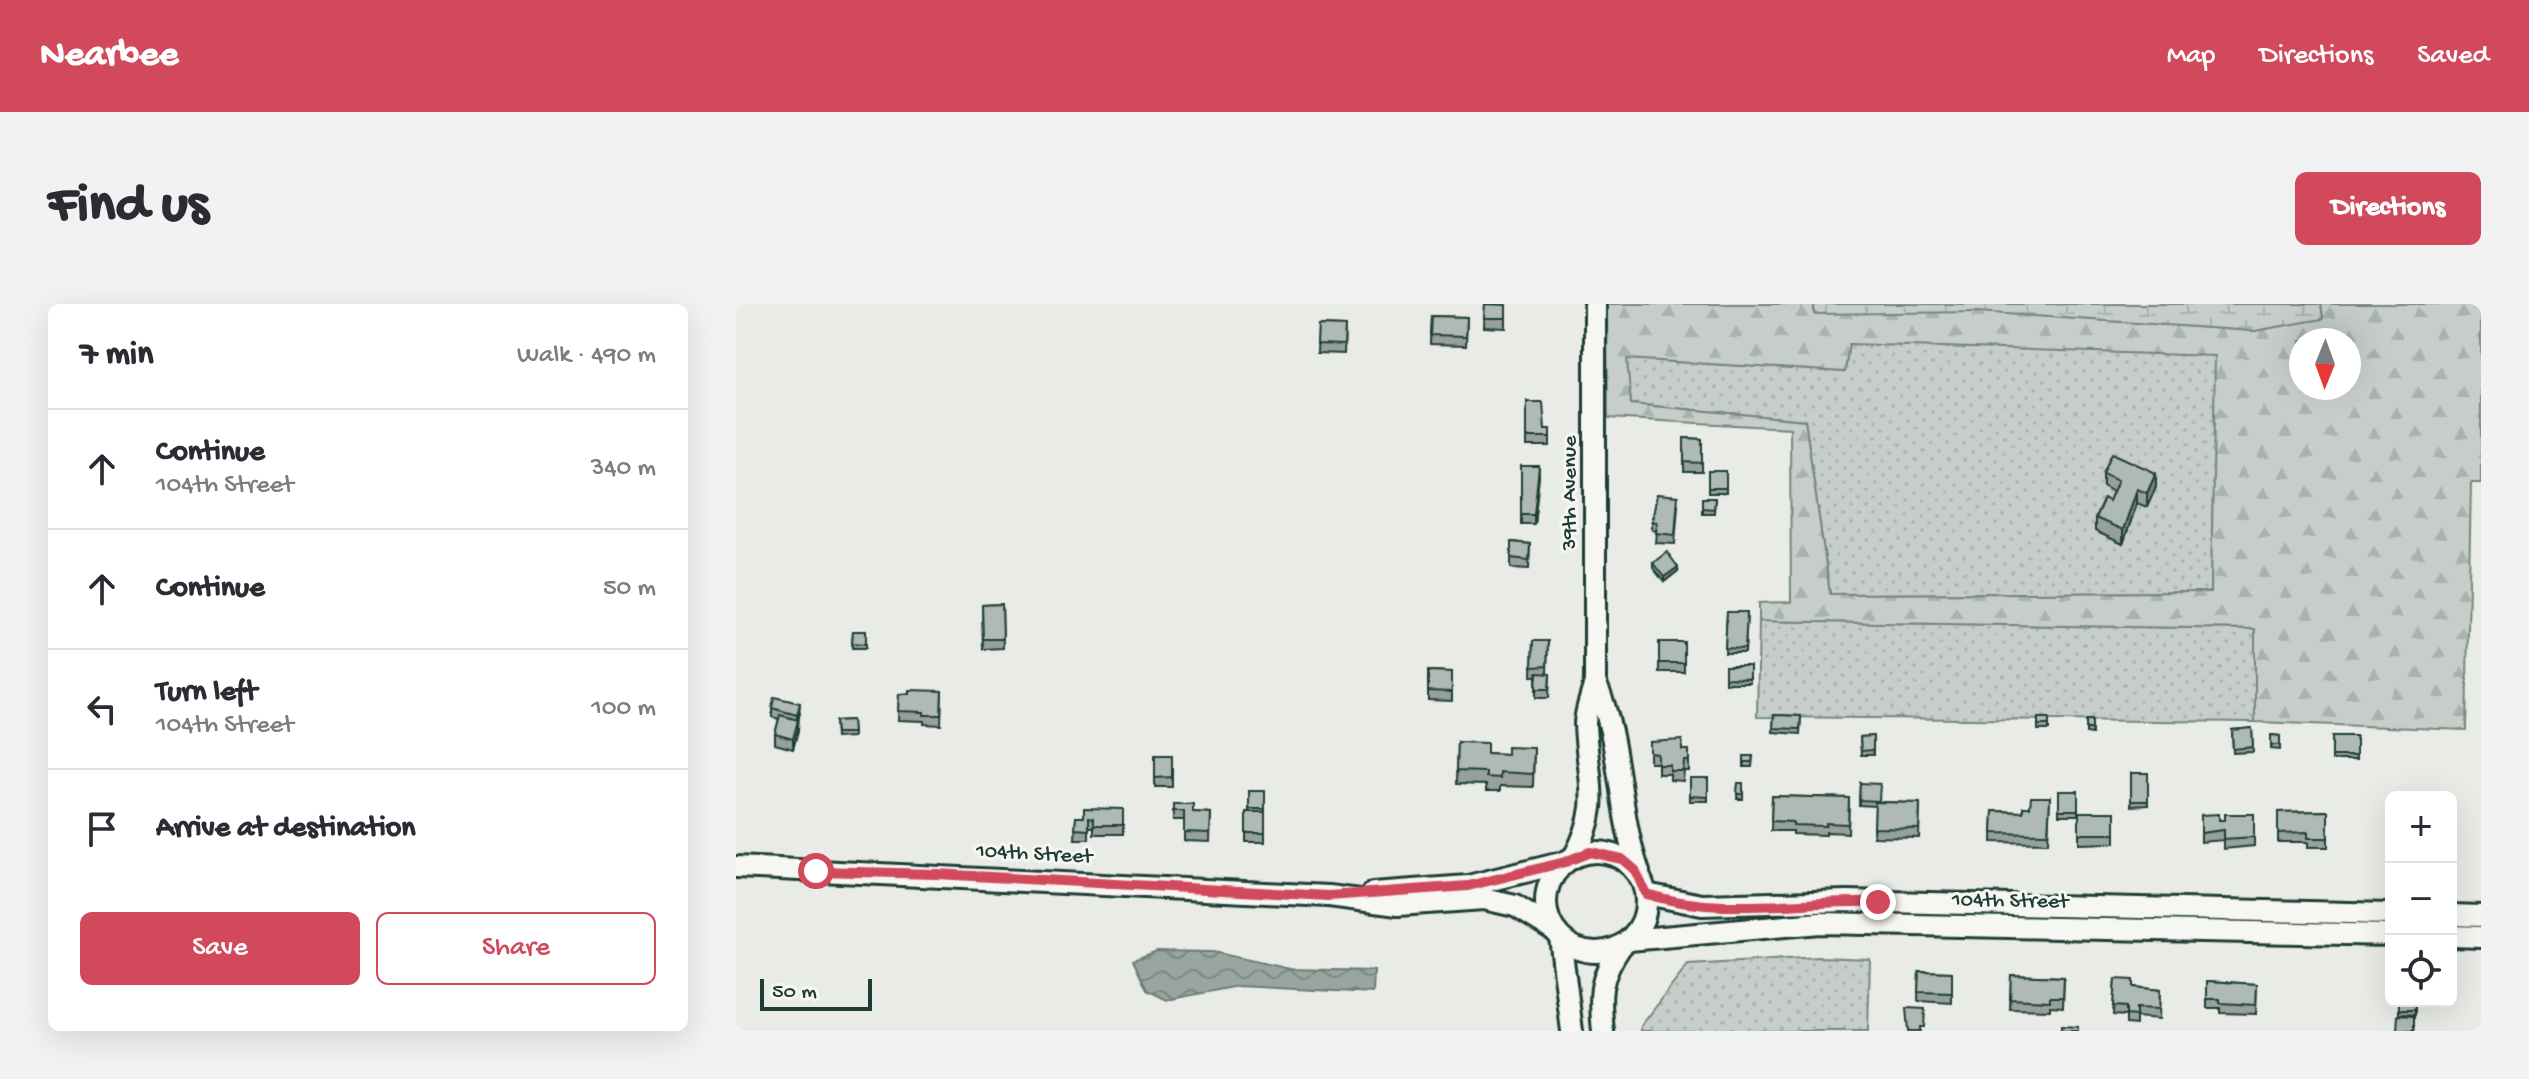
<!DOCTYPE html>
<meta charset="utf-8">
<style>
:root{--surface:#fff;--page:#f2f2f3;--text:#2b2b33;--muted:#7c7c81;--line:#e1e1e2;--accent:#d1495b}
body{margin:0;font-family:"Gochi Hand",sans-serif;background:var(--page);color:var(--text)}
.controls{position:absolute;right:24px;bottom:24px;display:grid;overflow:hidden;border-radius:12px;box-shadow:0 8px 32px #0002}
.controls button{width:72px;height:72px;display:grid;place-items:center;padding:0;border:0;border-bottom:2px solid var(--line);background:var(--surface);color:var(--text);font:40px sans-serif}
.compass{position:absolute;left:1553px;top:24px;width:72px;height:72px;border-radius:50%;background:var(--surface);box-shadow:0 8px 32px #0002;rotate:181deg}
.scale{position:absolute;left:24px;bottom:20px;width:112px;box-sizing:border-box;padding-left:8px;border:4px solid #1f3d34;border-top:0;font-size:22px;line-height:28px;white-space:nowrap;color:#1f3d34;-webkit-text-stroke:6px #f6f6f2;paint-order:stroke}
.stop{position:absolute;width:24px;height:24px;margin:-18px;border:6px solid #d1495b;border-radius:50%;background:#fff}
.stop.end{background:#d1495b;border-color:#fff;box-shadow:0 2px 8px #0008}
.list{margin:0;padding:0;list-style:none}
h2{display:flex;justify-content:space-between;align-items:center;height:104px;margin:0;padding:0 32px;font-size:34px}
h2 small{font-size:26px;font-weight:400;color:var(--muted)}
.list li{display:grid;grid-template-columns:52px 1fr auto;gap:24px;align-items:center;box-sizing:border-box;height:120px;padding:0 32px;border-top:2px solid var(--line)}
.list b{display:block;font-size:30px;white-space:nowrap}
.list p{margin:0;font-size:26px;white-space:nowrap;color:var(--muted)}
.list em{font-size:26px;font-style:normal;color:var(--muted)}
.actions{display:flex;gap:16px;padding:24px 32px}
.actions a{flex:1;padding:18px 0;border:2px solid var(--accent);border-radius:12px;text-align:center;font-size:28px;color:var(--accent)}
.actions .main{background:var(--accent);color:#fff}
.icon{flex:none;width:44px;height:44px;fill:none;stroke:currentColor;stroke-width:2;stroke-linecap:round;stroke-linejoin:round}
.map{position:relative;flex:none;width:1745px;height:727px;overflow:hidden;border-radius:12px}
header{display:flex;align-items:center;gap:48px;box-sizing:border-box;height:112px;padding:0 40px;background:var(--accent);color:#fff}
header strong{font-size:38px}
nav{display:flex;gap:44px;margin-inline-start:auto;font-size:28px}
.intro{display:flex;align-items:center;justify-content:space-between;box-sizing:border-box;height:192px;padding:0 48px}
h1{margin:0;font-size:56px}
.button{padding:20px 36px;border-radius:12px;background:var(--accent);color:#fff;font-size:28px;font-weight:700}
main{display:flex;gap:48px;padding:0 48px}
aside{flex:1;background:var(--surface);border-radius:12px;box-shadow:0 8px 32px #0002}
.map>svg:first-child{display:block}
</style>
<header>
<strong>Nearbee</strong>
<nav><a>Map</a><a>Directions</a><a>Saved</a></nav>
</header>
<div class="intro"><h1>Find us</h1><a class="button">Directions</a></div>
<main>
<aside>
<h2>7 min<small>Walk · 490 m</small></h2>
<ul class="list">
<li><svg class="icon" aria-label="ahead" viewBox="0 0 24 24"><path d="M12 20V5M6 11l6-6 6 6"/></svg><div><b>Continue</b><p>104th Street</p></div><em>340 m</em></li>
<li><svg class="icon" aria-label="ahead" viewBox="0 0 24 24"><path d="M12 20V5M6 11l6-6 6 6"/></svg><div><b>Continue</b></div><em>50 m</em></li>
<li><svg class="icon" aria-label="left" viewBox="0 0 24 24"><path d="M17 20v-9H6M10 6l-5 5 5 5"/></svg><div><b>Turn left</b><p>104th Street</p></div><em>100 m</em></li>
<li><svg class="icon" aria-label="arrive" viewBox="0 0 24 24"><path d="M6 21V4h12l-3 4 3 4H6"/></svg><div><b>Arrive at destination</b></div></li>
</ul>
<div class="actions"><a class="main">Save</a><a>Share</a></div>
</aside>
<div class="map">
<svg width="1745" height="727" viewBox="0 0 1745 727">
<defs>
<pattern id="grass-dots" width="8" height="8" patternUnits="userSpaceOnUse" patternTransform="scale(2)"><rect width="8" height="8" fill="#c7cec9"/><path d="M2 2h.1M6 6h.1" fill="none" stroke="#aab2ad" stroke-width="1.8" stroke-linecap="round"/></pattern>
<pattern id="forest-firs" width="22" height="20" patternUnits="userSpaceOnUse" patternTransform="scale(2)"><rect width="22" height="20" fill="#c7cec9"/><path d="M5 1l3.5 6h-7zM16 11l3.5 6h-7z" fill="#aab2ad"/></pattern>
<pattern id="wetland-marsh" width="20" height="14" patternUnits="userSpaceOnUse" patternTransform="scale(2)"><rect width="20" height="14" fill="#c7cec9"/><path d="M1 5h8M5 5V1M11 12h8M15 12V8" fill="none" stroke="#aab2ad"/></pattern>
<pattern id="water-waves" width="16" height="10" patternUnits="userSpaceOnUse" patternTransform="scale(2)"><rect width="16" height="10" fill="#99a6a0"/><path d="M0 5q4-4 8 0t8 0" fill="none" stroke="#7c8883"/></pattern>
</defs>
<rect width="100%" height="100%" fill="#e9ebe7"/>
<filter id="ink" filterUnits="userSpaceOnUse"><feTurbulence type="fractalNoise" baseFrequency=".0125" numOctaves="2"/><feDisplacementMap in="SourceGraphic" scale="16" xChannelSelector="R" yChannelSelector="G"/><feConvolveMatrix kernelMatrix="1 2 1 2 8 2 1 2 1" color-interpolation-filters="sRGB"/></filter>
<g filter="url(#ink)">
<g fill="url(#grass-dots)" stroke="#73867e" stroke-width="2">
<polygon points="1112,40 1480,51 1475,288 1094,290 1069,116 895,100 890,55 1109,68"/>
<polygon points="1023,317 1520,325 1519,418 1021,413"/>
<polygon points="1084,653 1134,655 1132,727 905,727 905,722 952,661"/>
</g>
<path fill="url(#forest-firs)" stroke="#73867e" stroke-width="2" fill-rule="evenodd" d="M859 0H1272V10L1518 27 1587 14 1585 0H1745V179H1735L1730 426 1519 418V325L1023 317V299L1055 298 1054 124 872 114 871 11H859ZM1565 36H1613V84H1565ZM1113 40 1479 52 1475 288 1094 290 1069 116 895 100 891 55 1109 68Z"/>
<polygon fill="url(#wetland-marsh)" stroke="#73867e" stroke-width="2" points="1078,0 1585,0 1587,15 1518,27 1241,8 1078,10"/>
<polygon fill="url(#water-waves)" stroke="#687c75" stroke-width="2" points="421,647 477,648 554,665 638,667 637,689 502,682 431,696 411,686 397,656"/>
<g fill="none" stroke-linecap="round" stroke-linejoin="round">
<defs>
<g id="major">
<path d="M859 378C886 437 881 506 903 568"/>
<circle cx="860" cy="598" r="50"/>
<path d="M838 553C868 498 851 477 849 420 849 407 856 391 859 378V0"/>
<polyline points="0,563 593,592 662,601 748,595 779,602 818,626"/>
<polyline points="637,589 732,582 829,558"/>
<polyline points="910,590 966,601 1111,597 1655,610"/>
<polyline points="1715,611 1745,612"/>
<polyline points="1715,632 1745,633"/>
<polyline points="824,633 836,727"/>
<polyline points="893,636 1084,619 1655,631"/>
<path d="M867 727C863 690 863 674 885 642"/>
</g>
</defs>
<use href="#major" stroke="#1f3d34" stroke-width="26"/>
<use href="#major" stroke="#f6f6f2" stroke-width="20"/>
</g>
<g fill="#97a09c" stroke="#1f3d34" stroke-width="2">
<polygon points="749,0 770,1 770,24 748,23"/>
<polygon points="695,12 731,13 730,41 694,40"/>
<polygon points="582,21 609,22 608,50 581,49"/>
<polygon points="791,98 814,133 814,142 791,142"/>
<polygon points="948,134 966,135 966,168 948,168"/>
<polygon points="785,162 803,171 798,220 785,220"/>
<rect x="972" y="167" width="18" height="22"/>
<polygon points="1367,169 1420,183 1411,203 1401,199 1387,240 1359,227 1359,214 1373,197 1377,188 1367,182"/>
<polygon points="966,194 979,194 978,209 966,209"/>
<polygon points="942,201 939,240 920,239 921,227 916,226 916,217"/>
<polygon points="775,238 794,240 793,265 775,264"/>
<polygon points="917,259 942,267 928,278 917,264"/>
<polygon points="266,300 267,344 247,345 246,301"/>
<polygon points="991,308 1011,308 1009,349 989,349"/>
<polygon points="117,327 130,327 130,344 116,344"/>
<polygon points="797,337 812,337 811,370 814,370 813,394 800,394 800,372 796,372"/>
<rect x="923" y="338" width="25" height="30"/>
<rect x="989" y="362" width="25" height="17"/>
<polygon points="692,367 716,368 716,397 692,396"/>
<polygon points="206,387 205,421 188,420 188,417 162,416 163,390"/>
<polygon points="36,404 64,409 62,416 62,426 57,445 39,440 39,430 43,415 36,413"/>
<polygon points="1038,411 1065,412 1064,430 1037,428"/>
<rect x="1302" y="414" width="11" height="12"/>
<polygon points="116,416 117,433 100,434 99,417"/>
<polygon points="1350,416 1356,416 1356,430 1350,429"/>
<polygon points="1516,424 1517,448 1497,449 1496,426"/>
<polygon points="1535,431 1544,432 1544,446 1535,445"/>
<polygon points="1137,432 1137,451 1125,451 1124,433"/>
<rect x="1596" y="432" width="24" height="24"/>
<polygon points="721,438 751,449 771,450 798,444 797,483 764,482 764,487 750,487 750,481 720,480"/>
<polygon points="914,438 946,446 953,446 953,467 948,467 947,477 934,476 934,470 922,470 922,459 914,459"/>
<rect x="419" y="451" width="17" height="32"/>
<polygon points="1008,452 1017,452 1016,463 1008,463"/>
<polygon points="1395,469 1412,469 1412,501 1395,502"/>
<rect x="954" y="474" width="18" height="23"/>
<polygon points="1002,479 1007,479 1007,495 1001,495"/>
<polygon points="1124,479 1143,498 1184,499 1183,534 1138,533 1139,502 1123,501"/>
<polygon points="513,487 529,487 529,538 510,538 510,508 513,508"/>
<rect x="1323" y="487" width="19" height="24"/>
<polygon points="1036,492 1113,494 1112,529 1090,528 1090,531 1057,530 1057,527 1035,527"/>
<polygon points="1314,493 1312,539 1256,538 1257,507 1287,508"/>
<polygon points="437,500 457,508 475,509 474,538 448,537 448,516 437,516"/>
<polygon points="387,505 387,530 358,530 358,523 353,523 353,535 339,535 340,513 348,513"/>
<polygon points="1592,507 1592,543 1572,543 1572,538 1542,538 1542,508"/>
<polygon points="1343,508 1379,508 1379,539 1343,540"/>
<polygon points="1518,510 1518,542 1488,545 1488,536 1465,538 1465,511 1483,516 1489,516"/>
<polygon points="1649,654 1655,654 1655,689 1651,689"/>
<polygon points="1183,667 1216,668 1216,699 1182,697"/>
<polygon points="1275,671 1328,673 1327,703 1314,702 1314,706 1274,705"/>
<polygon points="1379,675 1397,683 1424,686 1423,715 1400,713 1400,721 1390,720 1390,712 1377,711"/>
<polygon points="1471,677 1521,680 1520,710 1484,709 1484,704 1471,704"/>
<polygon points="1663,697 1679,697 1679,711 1663,710"/>
</g>
<g fill="#7b827f" stroke="#1f3d34" stroke-width="2">
<polygon points="803,162 803,171 798,220 798,210"/>
<polygon points="1420,169 1420,183 1411,203 1411,189"/>
<polygon points="1401,185 1401,199 1387,240 1387,226"/>
<polygon points="942,263 942,267 928,278 928,273"/>
<polygon points="64,399 62,426 57,445 57,435 61,419 61,411"/>
</g>
<g fill="#b0bab5" stroke="#1f3d34" stroke-width="2">
<polygon points="749,0 770,1 770,14 748,14"/>
<polygon points="695,12 731,13 730,32 694,31"/>
<polygon points="582,21 609,22 608,41 581,40"/>
<polygon points="791,98 807,98 809,125 814,125 814,133 791,133"/>
<polygon points="948,134 966,135 966,159 948,158"/>
<polygon points="1376,149 1420,169 1411,189 1401,185 1387,226 1359,214 1368,194 1373,197 1382,176 1367,169"/>
<polygon points="785,162 803,162 798,210 785,210"/>
<rect x="972" y="167" width="18" height="17"/>
<polygon points="921,190 942,192 939,231 920,229 921,218 916,217"/>
<polygon points="966,194 979,194 978,205 966,204"/>
<polygon points="775,238 794,240 793,256 775,254"/>
<polygon points="931,248 942,263 928,273 917,259"/>
<polygon points="266,300 267,335 247,335 246,301"/>
<polygon points="991,308 1011,308 1009,345 989,344"/>
<polygon points="117,327 130,327 130,340 116,339"/>
<polygon points="797,337 812,337 811,362 796,363"/>
<rect x="923" y="338" width="25" height="21"/>
<polygon points="989,362 1014,362 1014,375 989,374"/>
<polygon points="692,367 716,368 716,388 692,387"/>
<polygon points="801,369 814,370 813,385 800,385"/>
<polygon points="173,386 206,387 205,411 188,411 188,408 162,407 163,390 173,390"/>
<polygon points="38,393 64,399 61,411 36,404"/>
<polygon points="44,411 62,416 57,435 39,430"/>
<polygon points="1038,411 1065,412 1064,425 1037,424"/>
<rect x="1302" y="414" width="11" height="7"/>
<polygon points="116,416 117,429 100,429 99,417"/>
<rect x="1350" y="416" width="6" height="9"/>
<polygon points="1516,424 1517,443 1497,445 1496,426"/>
<polygon points="1535,431 1544,432 1544,441 1535,441"/>
<polygon points="1137,432 1137,446 1125,447 1124,433"/>
<rect x="1596" y="432" width="24" height="20"/>
<polygon points="946,436 946,446 953,446 953,457 948,457 947,467 934,467 934,461 922,461 922,450 914,449 914,438"/>
<polygon points="721,438 751,439 751,449 771,450 771,443 798,444 797,470 764,468 764,474 750,473 750,468 720,467"/>
<polygon points="419,451 436,451 436,473 419,474"/>
<polygon points="1008,452 1017,452 1016,458 1008,458"/>
<rect x="1395" y="469" width="17" height="28"/>
<polygon points="954,474 972,474 972,493 954,492"/>
<polygon points="1002,479 1007,479 1007,490 1001,490"/>
<polygon points="1124,479 1144,480 1143,497 1123,496"/>
<rect x="513" y="487" width="16" height="18"/>
<rect x="1323" y="487" width="19" height="19"/>
<polygon points="1036,492 1113,494 1112,520 1090,519 1090,522 1057,521 1057,518 1035,517"/>
<polygon points="1295,493 1314,493 1312,530 1256,529 1257,507 1287,508 1287,503 1294,503"/>
<polygon points="1139,498 1184,499 1183,525 1138,524"/>
<polygon points="437,500 457,500 457,508 475,509 474,529 448,528 448,507 437,507"/>
<polygon points="348,504 387,505 387,521 358,521 358,514 353,513 353,526 339,525 340,513 348,513"/>
<polygon points="1592,507 1592,534 1572,534 1572,528 1542,529 1542,508"/>
<rect x="510" y="508" width="19" height="21"/>
<rect x="1343" y="508" width="36" height="22"/>
<polygon points="1483,510 1483,516 1489,516 1489,510 1518,510 1518,533 1488,535 1488,526 1465,529 1465,511"/>
<polygon points="1649,654 1655,654 1655,680 1651,680"/>
<polygon points="1183,667 1216,668 1216,689 1182,688"/>
<polygon points="1275,671 1328,673 1327,693 1314,693 1314,697 1274,695"/>
<polygon points="1379,675 1397,676 1397,683 1424,686 1423,705 1400,704 1400,712 1390,711 1390,703 1377,702"/>
<polygon points="1471,677 1521,680 1520,701 1484,699 1484,695 1471,695"/>
<rect x="1663" y="697" width="16" height="9"/>
<polygon points="1170,704 1189,705 1188,723 1184,723 1184,727 1172,727"/>
<polygon points="1662,711 1678,712 1678,727 1661,727"/>
<polygon points="1325,722 1342,723 1342,727 1325,727"/>
</g>
</g>
<g fill="none" stroke-linecap="round" stroke-linejoin="round" filter="url(#ink)">
<path stroke="#d1495b" stroke-width="10" d="M80 567 201 570 593 592 732 582 829 558 854 548 886 555 899 566 910 590C983 613 1066 596 1142 598"/>
</g>
<g text-anchor="middle" dominant-baseline="central" stroke-width="6" stroke-linejoin="round" paint-order="stroke">
<g font-size="22" fill="#1f3d34" stroke="#f6f6f2">
<text transform="translate(835 189) rotate(-90)">39th Avenue</text>
<text transform="translate(298 551) rotate(3)">104th Street</text>
<text transform="translate(1274 598) rotate(1)">104th Street</text>
</g>
</g>
</svg>
<div class="controls">
<button>+</button>
<button>−</button>
<button><svg class="icon" aria-label="locate" viewBox="0 0 24 24"><circle cx="12" cy="12" r="6"/><path d="M12 2v4M12 18v4M2 12h4M18 12h4"/></svg></button>
</div>
<svg class="compass" viewBox="-18 -18 36 36"><path d="M0-13l5 13h-10z" fill="#e53935"/><path d="M0 13l5-13h-10z" fill="#7c7c81"/></svg>
<div class="scale">50 m</div>
<div class="stop" style="left:80px;top:567px"></div>
<div class="stop end" style="left:1142px;top:598px"></div>
</div>
</main>
